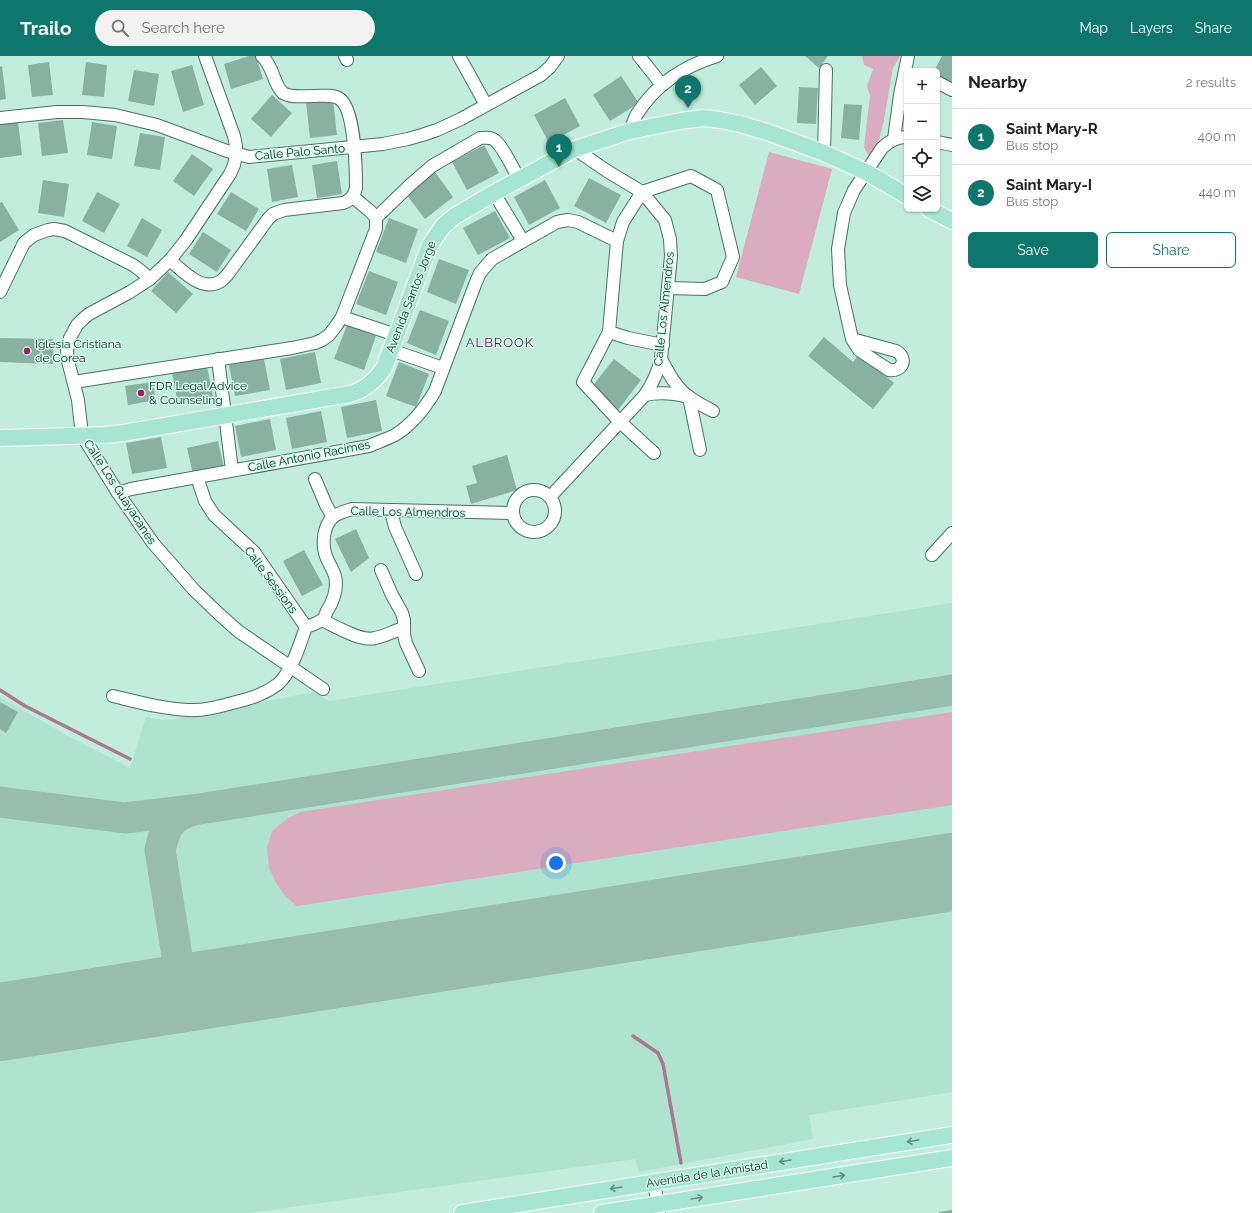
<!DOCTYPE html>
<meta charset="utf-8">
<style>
:root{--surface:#fff;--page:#f2f2f2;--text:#222;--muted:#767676;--line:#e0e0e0;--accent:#0f766e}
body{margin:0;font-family:Raleway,sans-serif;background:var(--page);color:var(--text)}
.controls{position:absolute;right:12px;top:12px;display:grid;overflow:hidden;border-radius:6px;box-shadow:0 1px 3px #0004}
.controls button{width:36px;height:36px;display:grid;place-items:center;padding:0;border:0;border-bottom:1px solid var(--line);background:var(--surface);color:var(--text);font:20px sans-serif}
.you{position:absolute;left:556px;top:807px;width:14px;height:14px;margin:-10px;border:3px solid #fff;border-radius:50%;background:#1a73e8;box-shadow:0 0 0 6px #1a73e833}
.badge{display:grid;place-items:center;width:26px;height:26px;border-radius:50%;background:var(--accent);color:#fff;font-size:13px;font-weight:700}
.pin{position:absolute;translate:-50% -33px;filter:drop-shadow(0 1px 2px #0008)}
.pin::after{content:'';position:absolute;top:21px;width:14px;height:12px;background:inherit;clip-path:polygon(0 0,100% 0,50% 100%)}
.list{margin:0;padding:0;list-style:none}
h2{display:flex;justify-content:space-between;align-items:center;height:52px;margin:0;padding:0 16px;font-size:17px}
h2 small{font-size:13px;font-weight:400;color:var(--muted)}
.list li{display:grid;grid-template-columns:26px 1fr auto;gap:12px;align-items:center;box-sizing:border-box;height:56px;padding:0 16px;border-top:1px solid var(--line)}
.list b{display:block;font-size:15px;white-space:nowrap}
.list p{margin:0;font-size:13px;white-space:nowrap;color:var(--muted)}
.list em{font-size:13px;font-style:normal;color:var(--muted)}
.actions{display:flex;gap:8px;padding:12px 16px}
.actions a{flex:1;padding:9px 0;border:1px solid var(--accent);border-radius:6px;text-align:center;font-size:14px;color:var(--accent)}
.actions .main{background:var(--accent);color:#fff}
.icon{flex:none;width:22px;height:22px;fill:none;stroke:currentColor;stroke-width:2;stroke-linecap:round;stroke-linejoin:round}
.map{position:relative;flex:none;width:952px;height:1157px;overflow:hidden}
header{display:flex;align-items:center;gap:24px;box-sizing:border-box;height:56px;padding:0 20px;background:var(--accent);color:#fff}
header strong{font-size:19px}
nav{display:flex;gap:22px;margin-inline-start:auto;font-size:14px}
.search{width:280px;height:36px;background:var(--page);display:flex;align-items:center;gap:10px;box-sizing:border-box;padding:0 14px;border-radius:22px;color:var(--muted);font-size:15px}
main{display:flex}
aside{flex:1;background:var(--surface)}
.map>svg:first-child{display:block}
</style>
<header>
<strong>Trailo</strong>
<div class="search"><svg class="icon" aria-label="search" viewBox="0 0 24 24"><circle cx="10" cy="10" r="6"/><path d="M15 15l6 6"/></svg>Search here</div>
<nav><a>Map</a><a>Layers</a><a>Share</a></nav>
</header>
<main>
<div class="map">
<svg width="952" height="1157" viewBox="0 0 952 1157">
<rect width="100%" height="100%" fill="#c2ecdc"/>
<polygon fill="#afe2cf" points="952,547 952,1036 809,1059 813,1083 639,1116 635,1103 248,1157 0,1157 0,641 68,680 130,712 146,661 155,663 171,664 313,636 329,645"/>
<g fill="#daacc0">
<polygon points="862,0 900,0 893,12 884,64 873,108 864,91 870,40 867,30 873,13 864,9"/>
<polygon points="769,96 832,113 799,238 736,221"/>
<polygon points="952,656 952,749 297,850 285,840 276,827 269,811 267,792 272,775 288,762 300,756"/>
</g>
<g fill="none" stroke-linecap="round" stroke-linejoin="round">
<g stroke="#a9798f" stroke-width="3.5">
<polyline points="0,634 25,650 130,703"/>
<polyline points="633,980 658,997 663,1008 681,1107"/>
</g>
<g stroke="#98bcae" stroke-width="31">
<polyline points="0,746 125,762 193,754 952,634"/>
<path d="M183 937 160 794C166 770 169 762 193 754"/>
</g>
<polyline stroke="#98bcae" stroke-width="78" points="0,966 952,816"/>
</g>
<g fill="#89b1a2">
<polygon points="249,0 256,0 263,23 231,33 224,8"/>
<polygon points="805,0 828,0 819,12"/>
<polygon points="942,0 952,0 952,28 937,20 937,15 934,15"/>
<polygon points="49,6 53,39 32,41 28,9"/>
<polygon points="86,6 107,9 104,41 82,39"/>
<polygon points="192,9 204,49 183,56 171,15"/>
<polygon points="2,10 6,43 0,44 0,11"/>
<polygon points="761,11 777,30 755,49 739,29"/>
<polygon points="134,14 159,18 154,50 128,45"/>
<polygon points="621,20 639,47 610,65 593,39"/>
<polygon points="799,31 818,32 816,68 797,67"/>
<polygon points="272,39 292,57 271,81 251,63"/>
<polygon points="565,42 580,70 549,87 534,59"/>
<polygon points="333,43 337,79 310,82 306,46"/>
<polygon points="844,48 862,49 859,84 841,82"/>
<polygon points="63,64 68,97 42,100 38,67"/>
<polygon points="18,66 22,99 0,102 0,68"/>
<polygon points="92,66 117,70 112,103 87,99"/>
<polygon points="140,77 165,81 160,114 134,110"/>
<polygon points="484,89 499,117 467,134 452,106"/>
<polygon points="192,98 213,113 194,140 173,125"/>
<polygon points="337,105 342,138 317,142 312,109"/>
<polygon points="292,109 298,141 272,146 267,113"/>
<polygon points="435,116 453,141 425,163 406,138"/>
<polygon points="589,122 621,139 606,167 574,150"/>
<polygon points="43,124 69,128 64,161 38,157"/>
<polygon points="545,124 560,152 529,169 514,141"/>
<polygon points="97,136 120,148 104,177 82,165"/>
<polygon points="231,136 259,153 246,175 217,158"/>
<polygon points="2,146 19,174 0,186 0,147"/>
<polygon points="495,155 510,182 478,199 463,172"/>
<polygon points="142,162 162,174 147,201 127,190"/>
<polygon points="389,162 418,173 406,207 376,196"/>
<polygon points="203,176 231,194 217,216 189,198"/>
<polygon points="439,203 469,214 456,248 427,236"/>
<polygon points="369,215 398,226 386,259 356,248"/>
<polygon points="168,216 193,238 176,257 151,235"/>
<polygon points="420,254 449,265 436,299 407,287"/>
<polygon points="347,269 376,280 364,314 334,303"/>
<polygon points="824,281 853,306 859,298 894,327 873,353 808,300"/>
<polygon points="0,282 53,283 53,308 0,306"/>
<polygon points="315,296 321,327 286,334 280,303"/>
<polygon points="264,303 270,334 235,340 229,309"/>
<polygon points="614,303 641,324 618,354 591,332"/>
<polygon points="399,306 429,318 416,351 386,340"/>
<polygon points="207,310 213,341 178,348 172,317"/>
<polygon points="153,326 156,344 128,349 125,330"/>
<polygon points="376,344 382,375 347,382 341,351"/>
<polygon points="321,355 327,386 292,393 286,362"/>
<polygon points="270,363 276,394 241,401 235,370"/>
<polygon points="161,381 167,412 132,418 126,387"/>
<polygon points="218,385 224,412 193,418 187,392"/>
<polygon points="507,399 517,434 471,448 466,430 477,427 472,410"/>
<polygon points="356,473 369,502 351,516 335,483"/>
<polygon points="304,494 323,529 302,540 283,505"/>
<polygon points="0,646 18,656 6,677 0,673"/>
<polygon points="952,1154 952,1157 939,1157 939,1156"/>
</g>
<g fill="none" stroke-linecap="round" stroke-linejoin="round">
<defs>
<g id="minor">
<polyline points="205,0 234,80 236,90 236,99 234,109 230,118 186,184 170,204 150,223 130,236 89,258 83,263 77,269 70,282 67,294 68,305 78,344 82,379 118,437 153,487 194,534 219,558 238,575 323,633"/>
<polyline points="345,0 347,4"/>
<polyline points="459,0 486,49"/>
<polyline points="639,0 662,29"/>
<polyline points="937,26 952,34"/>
<polyline points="0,62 57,56 83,56 115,59 157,69 227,95 249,101 383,88 408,83 422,79 437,74 461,63 541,19 550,11 558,0"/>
<path d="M630 75C632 70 634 63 637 58 656 28 684 10 717 0"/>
<polyline points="894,83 900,39 908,0"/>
<polyline points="937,86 952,89"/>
<polyline points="824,97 826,14"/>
<polyline points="494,137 523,185"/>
<polyline points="353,141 370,155 376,162"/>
<path d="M170 204C182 215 203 237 221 225 224 223 226 220 228 218L268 163 273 158 284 154 343 147C351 144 354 140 356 132 356 114 355 54 340 43 333 38 321 40 313 40 304 40 291 42 283 37 273 28 274 11 262 0"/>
<polyline points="0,236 24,187 34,179 48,174 54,173 65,175 133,209 141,215 150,223"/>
<polyline points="342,261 396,279"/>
<polyline points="609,276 628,282 663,289"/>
<path d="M852 283 896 295C908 302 903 316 889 314L859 294 852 283 840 229 838 193 844 157 854 134 882 92C889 85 897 81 907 81"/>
<polyline points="391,294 443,312"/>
<polyline points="218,303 232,414"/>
<path d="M661 303C668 316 676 332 689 341 696 346 705 351 713 355"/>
<path d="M74 326 292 292 315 287 322 284 329 279 336 270 342 261 376 173V162L410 129 432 110 480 82C484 82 489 81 493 83 502 88 513 113 519 123"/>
<path d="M645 339C660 336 673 337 688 341"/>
<polyline points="689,341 700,394"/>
<polyline points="654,397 619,365 583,326 609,276 617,185 623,166 642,136 691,120 717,134 733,201 722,226 705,233 668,232"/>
<polyline points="197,421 205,445 214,459 254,496 306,571"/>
<polyline points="315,423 326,449 333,461"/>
<circle cx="534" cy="455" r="21"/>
<path d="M118 437 131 433 369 390C378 386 387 383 395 379 413 368 425 352 435 335L476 226 480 217 492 203 557 166 568 164 578 166 617 185"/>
<path d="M550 441 645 339C653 327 658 316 661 303L671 200 670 183 665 164 642 136 607 115 575 93"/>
<polyline points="391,455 395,471 416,518"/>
<polyline points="932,499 952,477"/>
<polyline points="381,514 392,539 402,557 404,564 404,579 406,587 419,615"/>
<path d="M322 564C335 570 361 586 375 582 385 580 394 575 404 572"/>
<path d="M113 640C138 646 163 653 188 654 205 655 221 650 236 646 252 642 265 638 278 628 292 616 300 587 306 571 311 569 319 567 323 563 325 561 326 557 327 555 334 544 338 533 335 520 332 511 327 505 325 497 322 486 324 470 332 462 337 457 346 455 352 453L513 457"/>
<polyline points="654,1126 659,1157"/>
</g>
<g id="major">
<polyline points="929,153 952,165"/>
<path d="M0 382 105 379 123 377 350 338C365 334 375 325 384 312L430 189 443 170 455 160 494 137 575 93 630 75 680 65 703 62 720 64 740 68 767 76 824 97 866 116 907 140"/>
<polyline points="462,1157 952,1079"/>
<polyline points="602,1157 952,1102"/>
</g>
</defs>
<use href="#minor" stroke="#4a7062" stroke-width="14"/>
<use href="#major" stroke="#fff" stroke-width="18"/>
<use href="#minor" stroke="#fff" stroke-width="12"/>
<use href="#major" stroke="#a6e5d1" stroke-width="16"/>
</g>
<defs><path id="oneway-shaft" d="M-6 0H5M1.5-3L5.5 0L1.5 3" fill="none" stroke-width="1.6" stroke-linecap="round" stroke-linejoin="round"/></defs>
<g stroke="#648c7e">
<use href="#oneway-shaft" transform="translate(913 1085) rotate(171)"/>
<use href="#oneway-shaft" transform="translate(785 1105) rotate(171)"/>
<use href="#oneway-shaft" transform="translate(839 1120) rotate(-9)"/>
<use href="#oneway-shaft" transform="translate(616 1132) rotate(171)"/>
<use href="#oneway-shaft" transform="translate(697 1142) rotate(-9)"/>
</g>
<g fill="#a21d6c" stroke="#cff9e9" stroke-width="1.5">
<circle cx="27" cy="295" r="4"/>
<circle cx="141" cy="337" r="4"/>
</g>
<g text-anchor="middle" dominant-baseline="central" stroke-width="3" stroke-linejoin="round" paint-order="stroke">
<g font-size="12" fill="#21322c" stroke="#cff9e9">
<text transform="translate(300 96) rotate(-5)">Calle Palo Santo</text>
<text transform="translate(411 241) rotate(-69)">Avenida Santos Jorge</text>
<text transform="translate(664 253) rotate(-84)">Calle Los Almendros</text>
<text transform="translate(309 400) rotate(-11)">Calle Antonio Racimes</text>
<text transform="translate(120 436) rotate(57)">Calle Los Guayacanes</text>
<text transform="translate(408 456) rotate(1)">Calle Los Almendros</text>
<text transform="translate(271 524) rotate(53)">Calle Sessions</text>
<text transform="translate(707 1118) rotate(-9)">Avenida de la Amistad</text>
</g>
<g font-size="12" fill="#21322c" stroke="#cff9e9" text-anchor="start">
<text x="35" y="288">Iglesia Cristiana<tspan x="35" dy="14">de Corea</tspan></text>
<text x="149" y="330">FDR Legal Advice<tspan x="149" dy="14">&amp; Counseling</tspan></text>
</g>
<g font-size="13" letter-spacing="1" fill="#612244" stroke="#cff9e9">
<text x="500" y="286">ALBROOK</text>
</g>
</g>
</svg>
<div class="controls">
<button>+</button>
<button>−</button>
<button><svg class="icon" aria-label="locate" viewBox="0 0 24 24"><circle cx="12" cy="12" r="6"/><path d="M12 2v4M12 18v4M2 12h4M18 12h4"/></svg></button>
<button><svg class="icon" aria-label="layers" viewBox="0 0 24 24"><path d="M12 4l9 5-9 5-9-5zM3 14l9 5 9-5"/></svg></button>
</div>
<div class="you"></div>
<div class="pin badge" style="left:559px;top:111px">1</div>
<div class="pin badge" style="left:688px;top:52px">2</div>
</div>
<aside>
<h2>Nearby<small>2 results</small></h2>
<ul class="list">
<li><span class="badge">1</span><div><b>Saint Mary-R</b><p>Bus stop</p></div><em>400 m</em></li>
<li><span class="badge">2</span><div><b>Saint Mary-I</b><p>Bus stop</p></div><em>440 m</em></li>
</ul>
<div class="actions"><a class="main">Save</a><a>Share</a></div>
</aside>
</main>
